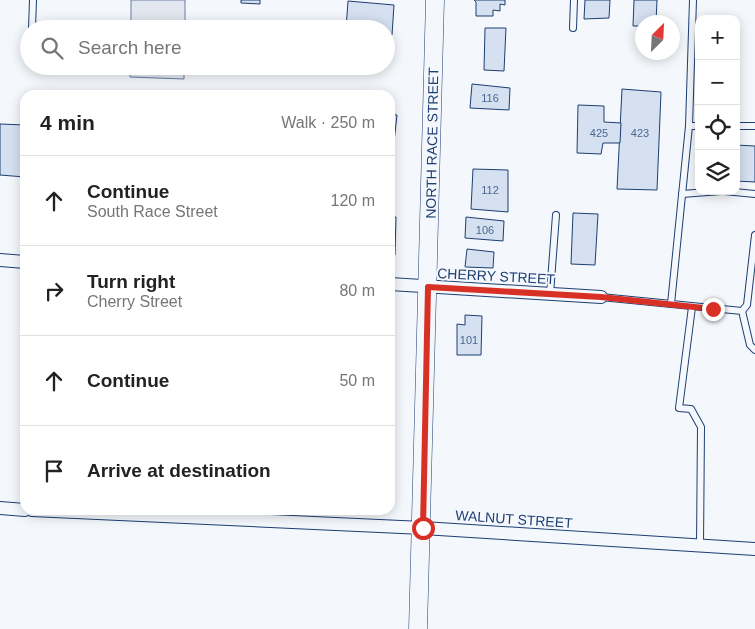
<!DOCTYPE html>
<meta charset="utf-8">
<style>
:root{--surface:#fff;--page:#f2f2f2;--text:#222;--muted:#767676;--line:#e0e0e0}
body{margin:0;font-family:Arial,sans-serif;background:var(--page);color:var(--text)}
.controls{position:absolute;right:15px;top:15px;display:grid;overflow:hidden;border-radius:10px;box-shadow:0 2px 12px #0003}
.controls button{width:45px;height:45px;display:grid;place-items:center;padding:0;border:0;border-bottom:1px solid var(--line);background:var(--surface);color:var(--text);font:25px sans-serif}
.compass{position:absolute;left:635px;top:15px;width:45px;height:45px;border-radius:50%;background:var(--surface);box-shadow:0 2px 12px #0003;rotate:24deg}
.stop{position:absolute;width:15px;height:15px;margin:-11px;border:4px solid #d93025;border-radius:50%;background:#fff}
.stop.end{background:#d93025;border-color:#fff;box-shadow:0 1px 5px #0008}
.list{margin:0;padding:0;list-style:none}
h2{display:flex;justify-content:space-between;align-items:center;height:65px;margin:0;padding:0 20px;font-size:21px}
h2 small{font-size:16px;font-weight:400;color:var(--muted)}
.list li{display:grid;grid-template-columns:32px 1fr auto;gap:15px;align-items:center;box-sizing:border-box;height:90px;padding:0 20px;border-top:1px solid var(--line)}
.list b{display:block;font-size:19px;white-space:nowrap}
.list p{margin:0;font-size:16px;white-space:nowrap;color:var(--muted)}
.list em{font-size:16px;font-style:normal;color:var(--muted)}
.icon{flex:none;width:28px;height:28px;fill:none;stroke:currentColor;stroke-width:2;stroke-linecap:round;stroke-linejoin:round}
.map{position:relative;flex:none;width:755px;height:629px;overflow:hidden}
.search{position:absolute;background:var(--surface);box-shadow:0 2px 12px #0003;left:20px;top:20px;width:375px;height:55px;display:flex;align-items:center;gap:12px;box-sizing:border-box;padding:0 18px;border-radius:28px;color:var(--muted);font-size:19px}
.panel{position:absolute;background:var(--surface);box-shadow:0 2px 12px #0003;left:20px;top:90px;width:375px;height:425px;border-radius:15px}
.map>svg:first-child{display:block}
</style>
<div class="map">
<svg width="755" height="629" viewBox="0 0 755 629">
<rect width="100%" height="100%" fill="#f4f7fb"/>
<g fill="#e3e8f0" stroke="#687fa3">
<rect x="131" y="0" width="54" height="29"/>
<polygon points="130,66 184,66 184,79 130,77"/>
</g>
<g fill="#d5e0f0" stroke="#1d3f73">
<polygon points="241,0 260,0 260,4 241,3"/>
<polygon points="474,0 505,0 505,5 500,4 500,11 493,10 493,16 476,16 476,2"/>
<polygon points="585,0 610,0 609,18 584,19"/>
<polygon points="634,0 657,0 656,22 642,22 642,26 633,26"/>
<polygon points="348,1 394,5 392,35 386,35 386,29 346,29"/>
<polygon points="485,28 506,28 504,71 484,70"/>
<polygon points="472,84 510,88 509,110 470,108"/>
<polygon points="622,89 661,92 657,190 617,189"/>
<polygon points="578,105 604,106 604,122 621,123 620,143 603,143 601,154 577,153"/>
<polygon points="390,114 397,115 394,142 390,142"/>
<polygon points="0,124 25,125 25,177 0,175"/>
<polygon points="736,145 755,146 755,182 736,181"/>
<polygon points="473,169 508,170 508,212 471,209"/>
<polygon points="573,213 598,214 595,265 571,264"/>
<polygon points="390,217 396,217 395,255 390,255"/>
<polygon points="466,217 504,221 503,241 465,238"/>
<polygon points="467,249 494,252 493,268 465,267"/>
<polygon points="465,315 482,316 481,355 457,355 457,324 465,325"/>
</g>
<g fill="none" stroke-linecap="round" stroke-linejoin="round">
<defs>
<g id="lane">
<polyline points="573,28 574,0"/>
<polyline points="32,29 33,0"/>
<polyline points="28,56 29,49"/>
<polyline points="689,126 693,0"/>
<polyline points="736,126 755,126"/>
<polyline points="724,191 755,194"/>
<polyline points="682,194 721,191"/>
<polyline points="550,294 556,215"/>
<polyline points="601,297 742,311 750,345 755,350"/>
<polyline points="671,304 689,126 699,126"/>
<polyline points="692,307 679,408 691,409 701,427 700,545"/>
<polyline points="742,311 747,305 755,235"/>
</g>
<g id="street">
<polyline points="0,260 25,262"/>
<polyline points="390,284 601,297"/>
<polyline points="0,508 25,510"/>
<polyline points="32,510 423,528 755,549"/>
</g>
<polyline id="secondary" points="418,629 435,0"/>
</defs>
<use href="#lane" stroke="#1d3f73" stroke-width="8"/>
<use href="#street" stroke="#1d3f73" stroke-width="14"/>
<use href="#secondary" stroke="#1d3f73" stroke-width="19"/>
<use href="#lane" stroke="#f4f7fb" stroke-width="6"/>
<use href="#street" stroke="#f4f7fb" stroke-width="12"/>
<use href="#secondary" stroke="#f4f7fb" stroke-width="18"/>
</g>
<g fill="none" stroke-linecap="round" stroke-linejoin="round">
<polyline stroke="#d93025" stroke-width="6" points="423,528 428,287 601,297 713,309"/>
</g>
<g text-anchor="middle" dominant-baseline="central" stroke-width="4" stroke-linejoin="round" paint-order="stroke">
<g font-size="11" fill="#4b6792">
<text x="490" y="98">116</text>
<text x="599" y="133">425</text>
<text x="640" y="133">423</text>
<text x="490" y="190">112</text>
<text x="485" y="230">106</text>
<text x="469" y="340">101</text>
</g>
<g font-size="14" fill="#1d3f73" stroke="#f4f7fb">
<text transform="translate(432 143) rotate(-89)">NORTH RACE STREET</text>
<text transform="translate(496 276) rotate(3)">CHERRY STREET</text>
<text transform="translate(514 519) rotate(4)">WALNUT STREET</text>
</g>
</g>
</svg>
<div class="controls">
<button>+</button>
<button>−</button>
<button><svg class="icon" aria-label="locate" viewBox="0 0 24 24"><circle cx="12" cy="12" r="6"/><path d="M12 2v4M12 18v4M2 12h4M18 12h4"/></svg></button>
<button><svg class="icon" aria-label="layers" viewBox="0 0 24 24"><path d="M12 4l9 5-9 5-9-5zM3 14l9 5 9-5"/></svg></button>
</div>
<svg class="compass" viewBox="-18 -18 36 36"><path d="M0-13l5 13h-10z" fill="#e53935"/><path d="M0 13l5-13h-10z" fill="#767676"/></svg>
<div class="stop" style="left:423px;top:528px"></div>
<div class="stop end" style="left:713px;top:309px"></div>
<div class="search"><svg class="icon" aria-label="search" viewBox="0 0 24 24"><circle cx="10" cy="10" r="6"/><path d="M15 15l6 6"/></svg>Search here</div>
<section class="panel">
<h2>4 min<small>Walk · 250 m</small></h2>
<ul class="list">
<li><svg class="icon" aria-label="ahead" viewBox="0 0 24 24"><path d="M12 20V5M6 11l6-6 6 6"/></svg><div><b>Continue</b><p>South Race Street</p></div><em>120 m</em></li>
<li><svg class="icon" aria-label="right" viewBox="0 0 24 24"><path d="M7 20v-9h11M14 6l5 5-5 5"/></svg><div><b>Turn right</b><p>Cherry Street</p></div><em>80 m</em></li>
<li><svg class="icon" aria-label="ahead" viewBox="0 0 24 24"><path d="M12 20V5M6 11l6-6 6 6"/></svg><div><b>Continue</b></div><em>50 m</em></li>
<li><svg class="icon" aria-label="arrive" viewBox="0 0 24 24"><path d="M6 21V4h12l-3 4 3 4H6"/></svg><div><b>Arrive at destination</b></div></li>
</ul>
</section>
</div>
